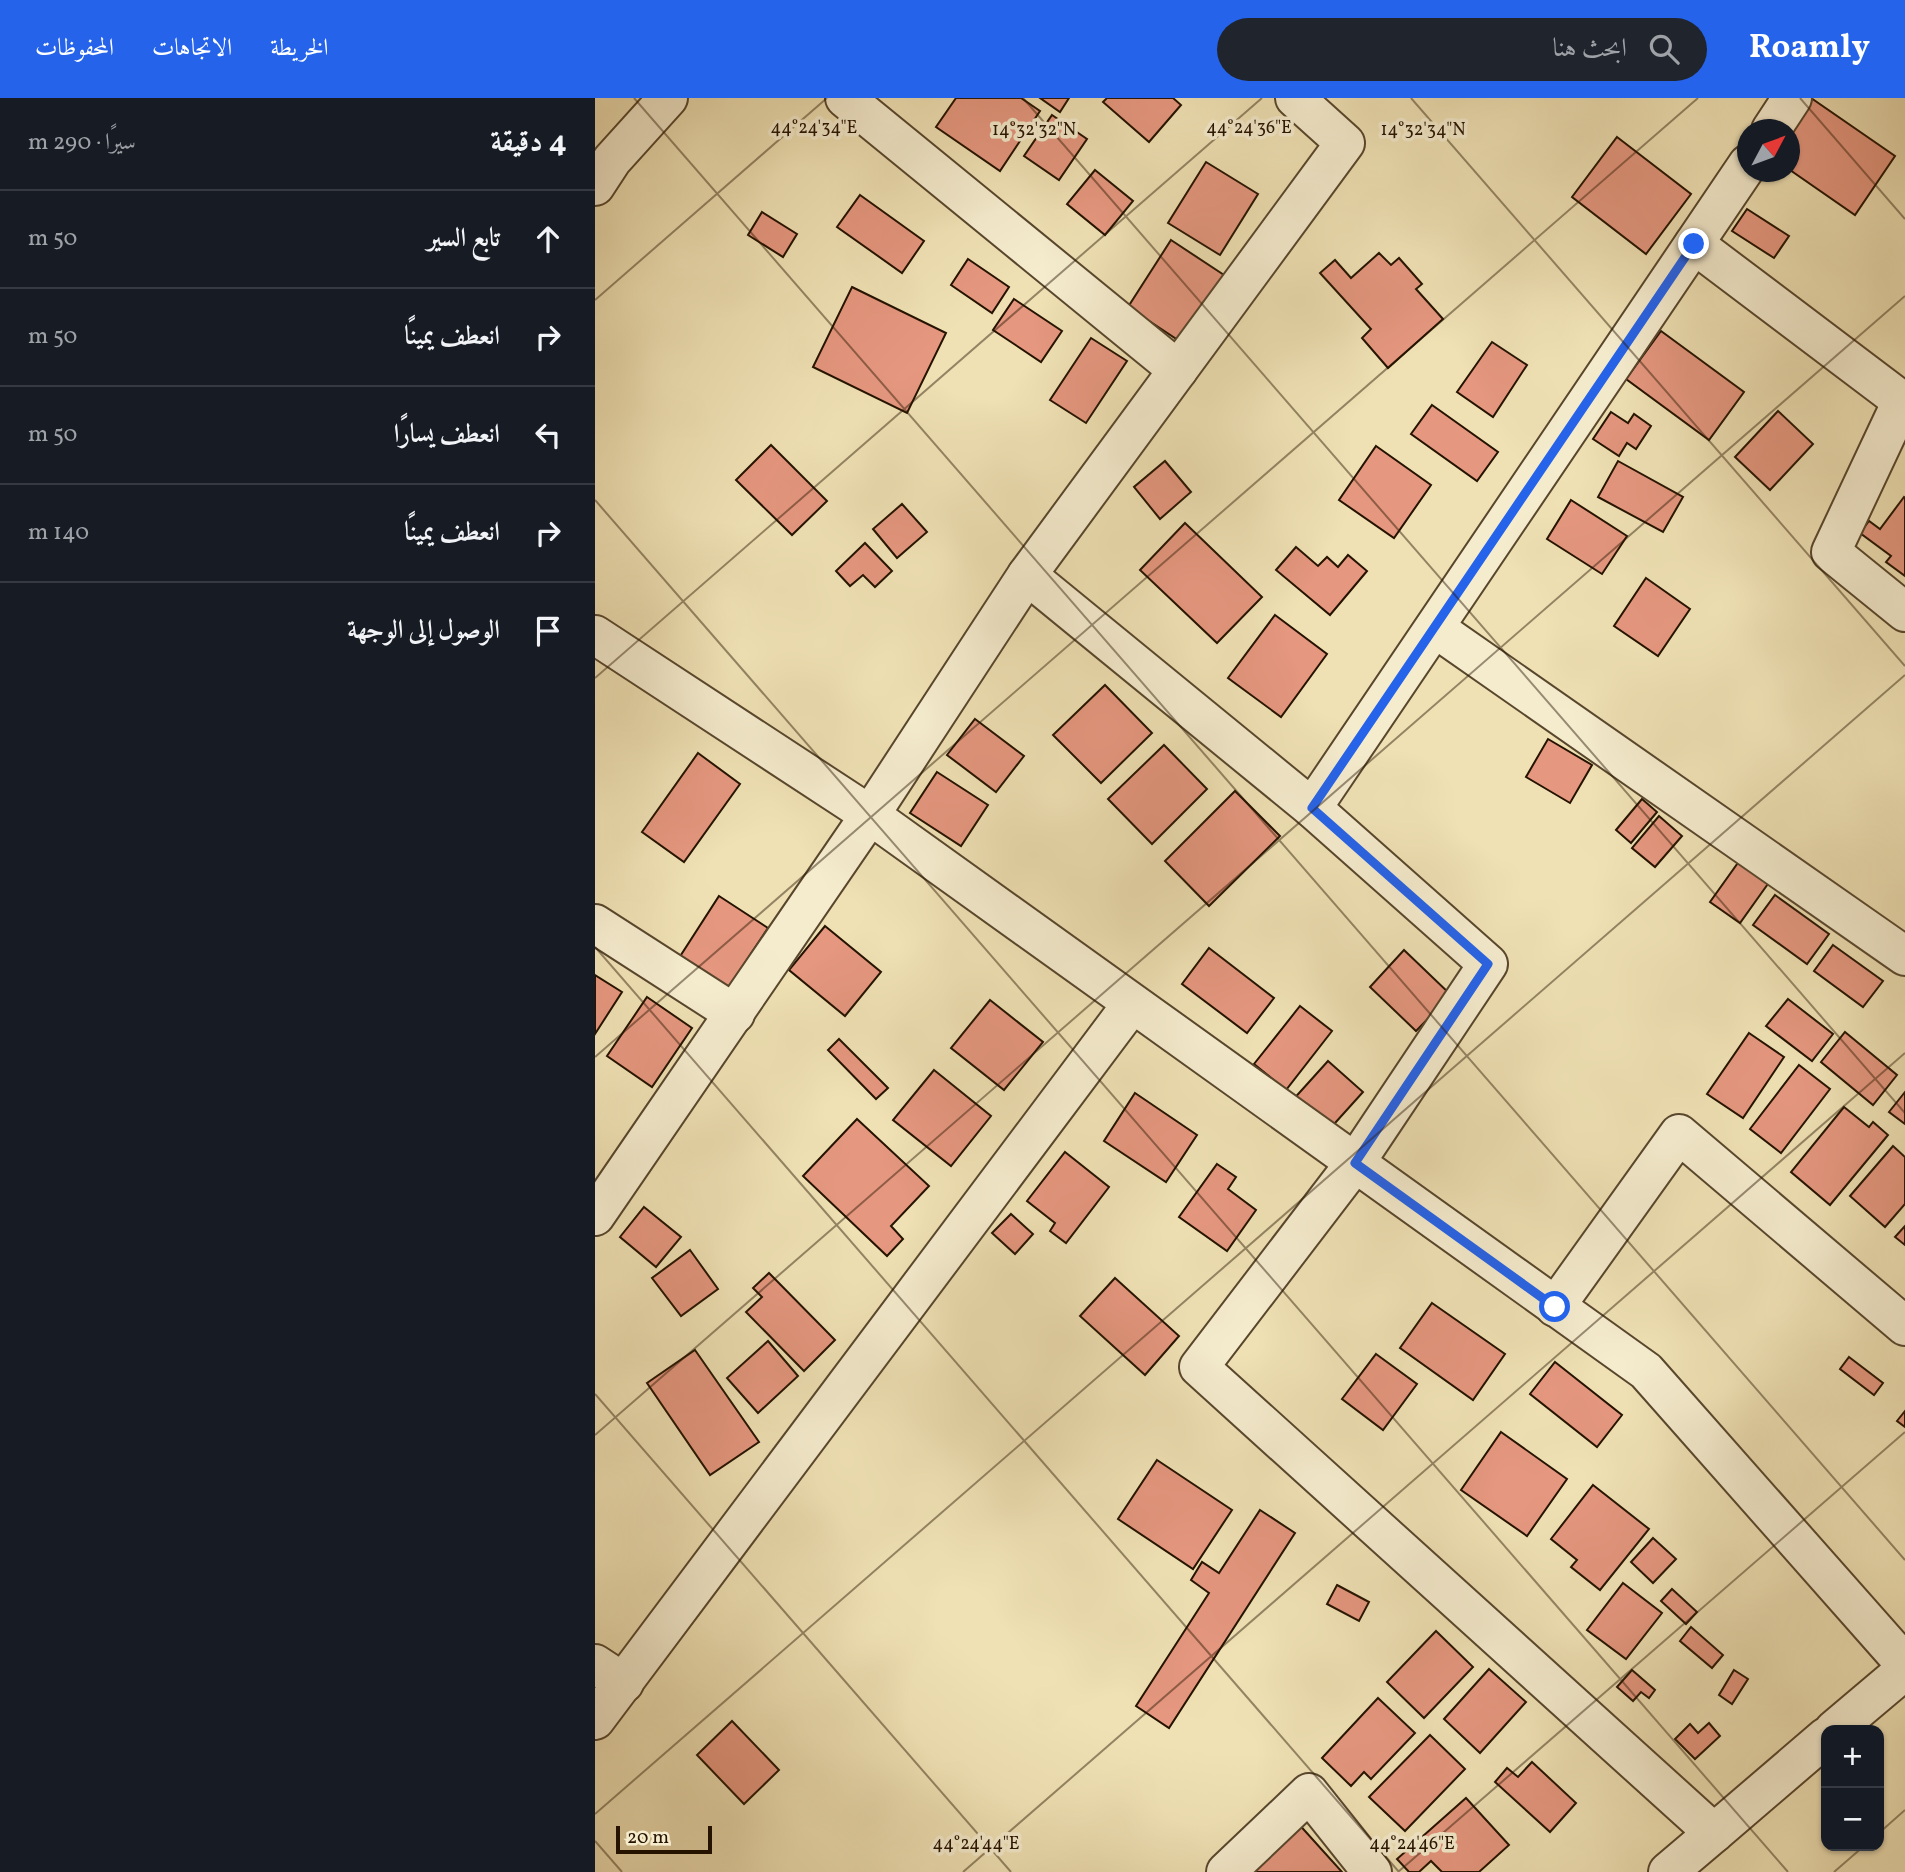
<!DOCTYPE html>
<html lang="ar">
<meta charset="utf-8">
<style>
:root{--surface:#171b24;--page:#20242c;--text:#f1f3f6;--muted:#9ea1a6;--line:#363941;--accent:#2563eb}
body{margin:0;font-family:Vollkorn,Amiri,serif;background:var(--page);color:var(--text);direction:rtl}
.controls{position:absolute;right:21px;bottom:21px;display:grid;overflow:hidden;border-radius:14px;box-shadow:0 2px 5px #0004}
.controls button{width:63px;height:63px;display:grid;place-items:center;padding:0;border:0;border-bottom:2px solid var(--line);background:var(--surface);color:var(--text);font:35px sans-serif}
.compass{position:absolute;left:1142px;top:21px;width:63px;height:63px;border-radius:50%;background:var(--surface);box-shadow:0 2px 5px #0004;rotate:49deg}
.scale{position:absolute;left:21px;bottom:18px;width:96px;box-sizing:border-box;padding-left:7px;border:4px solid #251300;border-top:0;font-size:19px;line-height:24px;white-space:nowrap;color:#251300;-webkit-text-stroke:5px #f5ecce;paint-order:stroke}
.stop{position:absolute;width:21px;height:21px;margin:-16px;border:5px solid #2563eb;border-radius:50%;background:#fff}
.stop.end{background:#2563eb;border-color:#fff;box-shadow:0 2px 7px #0008}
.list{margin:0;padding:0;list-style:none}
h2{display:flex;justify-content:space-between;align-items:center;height:91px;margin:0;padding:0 28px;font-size:30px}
h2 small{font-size:23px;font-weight:400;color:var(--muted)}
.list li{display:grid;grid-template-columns:46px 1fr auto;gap:21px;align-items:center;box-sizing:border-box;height:98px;padding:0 28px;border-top:2px solid var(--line)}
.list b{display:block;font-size:26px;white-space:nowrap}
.list em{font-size:23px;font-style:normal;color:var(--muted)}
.icon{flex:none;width:38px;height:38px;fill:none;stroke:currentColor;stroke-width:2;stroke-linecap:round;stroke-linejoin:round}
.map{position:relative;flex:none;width:1310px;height:1774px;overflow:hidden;direction:ltr}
header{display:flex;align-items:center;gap:42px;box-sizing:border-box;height:98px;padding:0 35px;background:var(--accent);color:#fff}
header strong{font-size:33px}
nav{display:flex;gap:38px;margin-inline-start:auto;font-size:24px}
.search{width:490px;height:63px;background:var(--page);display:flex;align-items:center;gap:18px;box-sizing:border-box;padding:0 24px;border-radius:38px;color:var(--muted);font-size:26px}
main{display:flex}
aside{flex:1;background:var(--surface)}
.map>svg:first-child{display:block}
</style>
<header>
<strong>Roamly</strong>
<div class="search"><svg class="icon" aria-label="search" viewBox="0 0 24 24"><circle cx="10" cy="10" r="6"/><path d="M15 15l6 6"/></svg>ابحث هنا</div>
<nav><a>الخريطة</a><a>الاتجاهات</a><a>المحفوظات</a></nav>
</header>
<main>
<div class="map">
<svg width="1310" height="1774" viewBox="0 0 1310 1774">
<rect width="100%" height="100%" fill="#efe1b4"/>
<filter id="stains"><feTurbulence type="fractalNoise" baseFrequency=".00286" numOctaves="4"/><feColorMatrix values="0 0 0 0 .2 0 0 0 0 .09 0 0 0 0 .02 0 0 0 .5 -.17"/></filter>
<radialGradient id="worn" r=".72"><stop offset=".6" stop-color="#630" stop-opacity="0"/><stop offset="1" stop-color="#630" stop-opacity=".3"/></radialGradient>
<g fill="#e5977f" stroke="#251300" stroke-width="2">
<polygon points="361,0 426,0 445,13 405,73 341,29"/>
<polygon points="445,0 474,0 465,14"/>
<polygon points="512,0 578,0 586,7 554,44 508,4"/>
<polygon points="1216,0 1300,58 1260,117 1195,72 1194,32"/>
<polygon points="457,17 492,41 464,82 429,58"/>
<polygon points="1022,39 1096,96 1051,156 977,99"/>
<polygon points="611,64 663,96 625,157 573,125"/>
<polygon points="500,72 538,103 510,137 472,106"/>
<polygon points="265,97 329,143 307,175 242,129"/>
<polygon points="1152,111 1194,138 1179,160 1137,133"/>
<polygon points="167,114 202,136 188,159 153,137"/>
<polygon points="576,142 629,177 586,244 533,209"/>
<polygon points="784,155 796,167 804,160 827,186 821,191 848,221 793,270 767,240 776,231 725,175 740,162 756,180"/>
<polygon points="373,161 414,189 397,215 356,187"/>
<polygon points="257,189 351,235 312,315 218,269"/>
<polygon points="419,201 467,233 446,264 398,232"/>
<polygon points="1066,233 1149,294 1114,342 1031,281"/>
<polygon points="496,240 532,263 491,325 455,302"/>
<polygon points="897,244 932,267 898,319 862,294"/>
<polygon points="837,307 903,354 882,383 816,336"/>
<polygon points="1183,313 1218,346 1175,392 1140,359"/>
<polygon points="1016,314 1033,325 1039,316 1056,328 1041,351 1032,345 1024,358 998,341"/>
<polygon points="176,347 232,403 197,437 141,382"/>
<polygon points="781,348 836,387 799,440 744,402"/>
<polygon points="570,363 596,394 565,421 539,389"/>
<polygon points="1023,363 1088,399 1068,434 1003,399"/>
<polygon points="1309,399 1310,400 1310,478 1291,464 1296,458 1265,435 1274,423 1285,431"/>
<polygon points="976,402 1032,438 1007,476 952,441"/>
<polygon points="307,406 332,434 302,460 278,431"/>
<polygon points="590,425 667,499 622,545 545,472"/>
<polygon points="270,445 297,473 280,489 268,477 255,488 241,473"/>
<polygon points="701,449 723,468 732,459 743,469 753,457 772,473 735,517 681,472"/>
<polygon points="1051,480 1095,511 1063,558 1019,528"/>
<polygon points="680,517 732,556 686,619 633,580"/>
<polygon points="510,587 557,635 506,685 458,637"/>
<polygon points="380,621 429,658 401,694 352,657"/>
<polygon points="953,641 997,667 975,705 931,679"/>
<polygon points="569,647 612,691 557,746 513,701"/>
<polygon points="103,655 145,686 89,764 47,734"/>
<polygon points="342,674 393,707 366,748 315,715"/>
<polygon points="640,693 685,738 614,808 570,763"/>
<polygon points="1047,701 1062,714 1036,745 1021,732"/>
<polygon points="1064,718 1087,738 1060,769 1037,750"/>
<polygon points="1145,762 1175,783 1145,825 1115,804"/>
<polygon points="1180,797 1234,836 1212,866 1158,827"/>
<polygon points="124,798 173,830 132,892 84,860"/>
<polygon points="230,828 286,874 250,918 194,872"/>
<polygon points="1238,847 1288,883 1268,909 1219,873"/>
<polygon points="614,850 679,900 652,935 587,886"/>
<polygon points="809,852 856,897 821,933 775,889"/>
<polygon points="0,877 27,894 0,936"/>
<polygon points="52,899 97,930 57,989 12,958"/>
<polygon points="1193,901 1238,936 1217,963 1171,928"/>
<polygon points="395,902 448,944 409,992 356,950"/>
<polygon points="705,908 737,933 691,992 659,966"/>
<polygon points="1250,934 1302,977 1278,1007 1226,964"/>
<polygon points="1154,935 1189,959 1148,1020 1112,996"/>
<polygon points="244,941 293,990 281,1001 233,952"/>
<polygon points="733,963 768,994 731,1035 696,1004"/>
<polygon points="1204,967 1235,991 1186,1055 1155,1031"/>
<polygon points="339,972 396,1018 356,1068 298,1022"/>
<polygon points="1310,994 1310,1026 1294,1014"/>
<polygon points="540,995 602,1037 571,1084 509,1043"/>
<polygon points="1249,1009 1274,1029 1278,1024 1293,1037 1235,1107 1196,1074"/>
<polygon points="262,1021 334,1088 296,1128 308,1141 292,1158 208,1078"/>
<polygon points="1298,1048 1310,1059 1310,1106 1290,1129 1255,1098"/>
<polygon points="470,1054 514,1089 471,1145 455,1133 460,1125 432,1103"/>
<polygon points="622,1066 641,1079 633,1091 661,1112 632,1153 584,1119"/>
<polygon points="49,1109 86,1139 61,1169 25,1139"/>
<polygon points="416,1116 438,1136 420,1156 397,1135"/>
<polygon points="1310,1128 1310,1147 1300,1139"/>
<polygon points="95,1152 123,1191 86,1218 57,1180"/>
<polygon points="174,1175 240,1242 209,1273 151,1214 167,1199 158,1190"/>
<polygon points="520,1180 584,1238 550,1277 485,1218"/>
<polygon points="837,1205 910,1256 878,1302 805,1250"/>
<polygon points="173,1243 203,1278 163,1315 132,1280"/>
<polygon points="100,1252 164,1344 115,1377 52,1285"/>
<polygon points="781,1256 822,1286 788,1332 747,1301"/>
<polygon points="1254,1259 1288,1285 1279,1297 1245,1271"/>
<polygon points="960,1264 1027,1317 1002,1349 935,1296"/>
<polygon points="1310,1313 1310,1329 1302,1323"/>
<polygon points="906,1334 972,1381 932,1438 866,1392"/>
<polygon points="562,1362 637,1412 598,1471 523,1421"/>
<polygon points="998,1387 1054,1431 1005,1492 976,1469 982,1462 956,1441"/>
<polygon points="665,1412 700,1435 574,1630 541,1608 614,1495 596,1482 607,1464 624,1475"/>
<polygon points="1058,1440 1081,1461 1058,1485 1036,1464"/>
<polygon points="1028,1485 1067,1515 1031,1561 992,1532"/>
<polygon points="742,1487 774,1504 764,1523 732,1506"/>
<polygon points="1077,1491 1102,1514 1091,1526 1066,1503"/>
<polygon points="1096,1529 1128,1557 1117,1570 1085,1543"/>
<polygon points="841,1533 878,1569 829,1620 792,1584"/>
<polygon points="894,1571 931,1604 885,1655 849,1621"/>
<polygon points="1037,1572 1060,1592 1054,1600 1046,1594 1038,1603 1022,1589"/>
<polygon points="1139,1572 1153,1581 1137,1606 1124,1597"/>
<polygon points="783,1600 820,1635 776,1681 769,1674 756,1688 727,1660"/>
<polygon points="137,1623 184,1672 149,1706 102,1657"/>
<polygon points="1114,1625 1125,1638 1100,1661 1080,1641 1095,1626 1103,1635"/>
<polygon points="835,1637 870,1671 810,1733 774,1699"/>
<polygon points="937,1664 981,1705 955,1734 900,1684 912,1670 923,1679"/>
<polygon points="871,1700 914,1747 884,1774 847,1774 836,1763 824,1774 814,1774 802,1761"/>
<polygon points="701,1723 747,1774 646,1774"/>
</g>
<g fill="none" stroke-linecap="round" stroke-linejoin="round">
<defs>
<g id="minor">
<polyline points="250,0 583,272"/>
<polyline points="1176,32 1197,0"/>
<polyline points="0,88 17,62 73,0"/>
<polyline points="1099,146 1307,303 1236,454 1310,514"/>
<polyline points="432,477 717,710 1153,66"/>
<polyline points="840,530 1310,858"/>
<polyline points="0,537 275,717 1051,1273 1310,1566"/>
<polyline points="717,710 893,866 760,1065 604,1269 1119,1735 1073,1774"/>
<polyline points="0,826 140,916"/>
<polyline points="0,1118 275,717 432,477 750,45 700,0"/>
<polyline points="960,1209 1084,1036 1310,1228"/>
<polyline points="0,1566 29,1585"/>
<polyline points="0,1622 537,906"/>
<polyline points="1239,1632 1310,1572"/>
<polyline points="1119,1735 1231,1639"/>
<polyline points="631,1774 714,1695 777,1774"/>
</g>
</defs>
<use href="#minor" stroke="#58462d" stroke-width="42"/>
<use href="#minor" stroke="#f5ecce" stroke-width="38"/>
</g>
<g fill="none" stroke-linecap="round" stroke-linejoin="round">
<polyline stroke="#2563eb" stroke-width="9" points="960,1209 760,1065 893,866 717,710 1099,146"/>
</g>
<path fill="none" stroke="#251300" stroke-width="2" stroke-opacity="0.45" d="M39 0 1310 1462M428 0 1310 1015M816 0 1310 568M1205 0 1310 121M0 202 232 0M0 402 1193 1774M0 580 667 0M0 849 804 1774M0 959 1103 0M0 1296 416 1774M0 1337 1310 198M0 1716 1310 577M1284 1735 1310 1712M0 1743 27 1774M368 1774 1310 955M803 1774 1310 1334M1239 1774 1269 1748"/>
<g font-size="18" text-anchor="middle" fill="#251300" stroke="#f5ecce" stroke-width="7" stroke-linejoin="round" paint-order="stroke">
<text x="219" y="35">44°24'34"E</text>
<text x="654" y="35">44°24'36"E</text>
<text x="439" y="37">14°32'32"N</text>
<text x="828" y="37">14°32'34"N</text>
<text x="381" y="1751">44°24'44"E</text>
<text x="817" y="1751">44°24'46"E</text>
</g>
<rect width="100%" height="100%" filter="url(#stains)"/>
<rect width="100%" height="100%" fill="url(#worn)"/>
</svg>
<div class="controls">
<button>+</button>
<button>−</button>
</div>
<svg class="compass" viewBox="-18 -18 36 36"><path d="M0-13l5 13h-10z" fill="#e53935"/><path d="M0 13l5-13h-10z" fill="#9ea1a6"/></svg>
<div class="scale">20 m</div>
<div class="stop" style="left:960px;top:1209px"></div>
<div class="stop end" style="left:1099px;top:146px"></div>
</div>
<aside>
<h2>4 دقيقة<small>سيرًا · 290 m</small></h2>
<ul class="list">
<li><svg class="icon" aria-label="ahead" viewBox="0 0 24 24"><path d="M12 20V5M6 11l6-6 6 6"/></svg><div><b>تابع السير</b></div><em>50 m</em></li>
<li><svg class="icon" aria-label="right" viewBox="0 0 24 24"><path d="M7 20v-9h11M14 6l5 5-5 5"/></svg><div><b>انعطف يمينًا</b></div><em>50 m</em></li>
<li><svg class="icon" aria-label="left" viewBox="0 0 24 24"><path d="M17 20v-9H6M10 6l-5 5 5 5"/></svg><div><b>انعطف يسارًا</b></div><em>50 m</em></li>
<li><svg class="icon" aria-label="right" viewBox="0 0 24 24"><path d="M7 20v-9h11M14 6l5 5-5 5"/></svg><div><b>انعطف يمينًا</b></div><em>140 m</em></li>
<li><svg class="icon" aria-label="arrive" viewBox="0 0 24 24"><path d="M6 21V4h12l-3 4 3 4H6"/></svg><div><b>الوصول إلى الوجهة</b></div></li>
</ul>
</aside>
</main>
